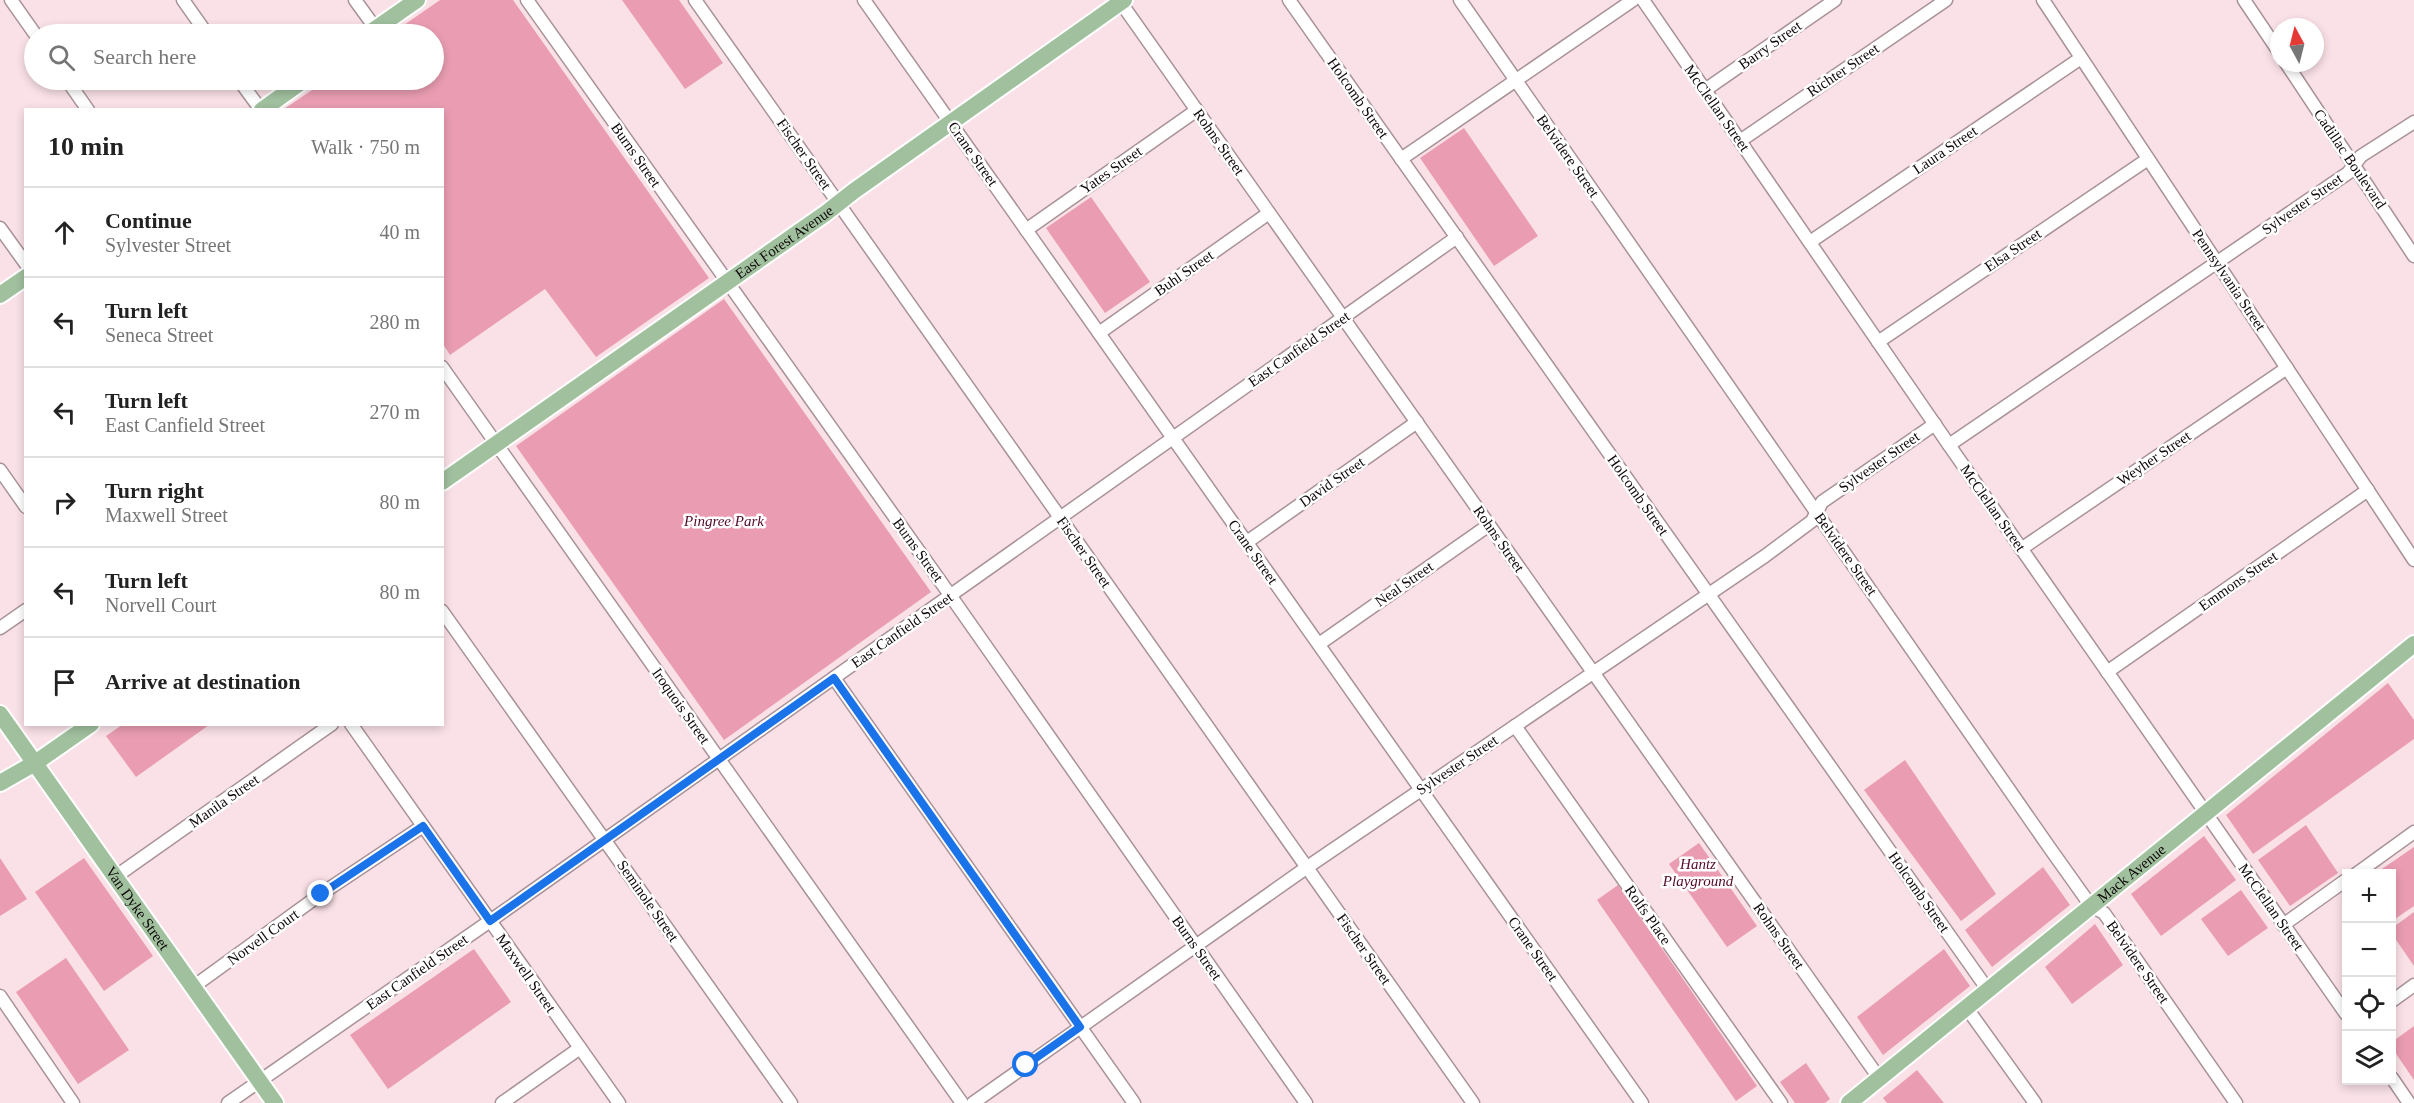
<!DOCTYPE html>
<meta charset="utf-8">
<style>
:root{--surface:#fff;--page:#f2f2f2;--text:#222;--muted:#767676;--line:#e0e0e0}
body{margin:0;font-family:Georgia,serif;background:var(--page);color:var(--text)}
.controls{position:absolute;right:18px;bottom:18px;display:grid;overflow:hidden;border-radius:0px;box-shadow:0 3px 9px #0003}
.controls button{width:54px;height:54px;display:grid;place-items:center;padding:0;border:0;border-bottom:2px solid var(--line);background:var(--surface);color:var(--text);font:30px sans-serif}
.compass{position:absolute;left:2270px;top:18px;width:54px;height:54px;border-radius:50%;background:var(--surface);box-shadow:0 3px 9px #0003;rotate:353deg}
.stop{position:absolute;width:18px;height:18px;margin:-14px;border:4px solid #1a73e8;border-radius:50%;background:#fff}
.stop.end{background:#1a73e8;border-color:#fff;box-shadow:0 2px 6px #0008}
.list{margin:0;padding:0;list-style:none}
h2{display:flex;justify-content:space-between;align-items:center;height:78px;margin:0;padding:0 24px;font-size:26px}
h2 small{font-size:20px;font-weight:400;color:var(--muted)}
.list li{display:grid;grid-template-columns:39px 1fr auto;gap:18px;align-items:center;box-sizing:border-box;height:90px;padding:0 24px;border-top:2px solid var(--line)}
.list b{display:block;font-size:22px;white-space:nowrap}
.list p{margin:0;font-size:20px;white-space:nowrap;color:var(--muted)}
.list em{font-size:20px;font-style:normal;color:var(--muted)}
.icon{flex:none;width:33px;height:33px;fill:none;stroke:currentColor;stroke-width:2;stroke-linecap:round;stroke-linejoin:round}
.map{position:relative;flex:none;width:2414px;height:1103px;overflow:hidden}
.search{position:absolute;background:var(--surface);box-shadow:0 3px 9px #0003;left:24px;top:24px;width:420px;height:66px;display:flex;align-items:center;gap:15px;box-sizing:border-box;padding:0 21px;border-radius:33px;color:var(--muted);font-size:22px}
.panel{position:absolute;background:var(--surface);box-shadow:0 3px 9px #0003;left:24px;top:108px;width:420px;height:618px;border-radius:0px}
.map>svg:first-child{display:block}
</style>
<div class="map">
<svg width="2414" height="1103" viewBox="0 0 2414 1103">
<rect width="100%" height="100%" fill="#fae1e7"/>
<g fill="#ea9db2">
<polygon points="440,0 513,0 709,278 596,357 545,289 450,355 443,344 442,110 284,109 327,80 434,80 434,34 391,34"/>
<polygon points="622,0 679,0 723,63 685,89"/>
<polygon points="1464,128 1538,236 1494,266 1420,158"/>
<polygon points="1091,197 1150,282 1105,313 1046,228"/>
<polygon points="724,299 931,592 724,740 516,446"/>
<polygon points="2388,683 2414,720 2414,739 2253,854 2226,815"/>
<polygon points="122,725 122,724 209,725 136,777 106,736"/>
<polygon points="1905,760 1996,894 1961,921 1864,790"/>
<polygon points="2306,825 2338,873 2290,906 2258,860"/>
<polygon points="2204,836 2236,880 2161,936 2131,894"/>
<polygon points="1699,843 1757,926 1727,947 1669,864"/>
<polygon points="2414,847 2414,906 2392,921 2392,874 2376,873"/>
<polygon points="0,858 27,899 0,916"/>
<polygon points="84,858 153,956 104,991 35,892"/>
<polygon points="2043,867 2070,905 1992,967 1965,930"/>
<polygon points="1618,885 1757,1086 1736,1101 1597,900"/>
<polygon points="2241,890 2268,928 2228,956 2201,919"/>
<polygon points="2414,912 2414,966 2392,934 2392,928"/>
<polygon points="2095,924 2123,965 2072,1004 2045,967"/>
<polygon points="474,949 511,1002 388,1089 350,1035"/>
<polygon points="1944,949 1970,986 1883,1055 1857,1017"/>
<polygon points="66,958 129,1050 78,1084 16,992"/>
<polygon points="2414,1026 2414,1080 2392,1048 2392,1042"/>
<polygon points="1806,1063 1830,1099 1825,1103 1795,1103 1780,1082"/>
<polygon points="1917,1070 1944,1103 1887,1103 1883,1098"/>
</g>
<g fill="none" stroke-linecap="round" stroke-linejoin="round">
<defs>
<g id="minor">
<polyline points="11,0 35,34"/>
<polyline points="183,0 207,34"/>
<polyline points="355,0 376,29"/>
<polyline points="527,0 943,585 1306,1103"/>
<polyline points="695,0 1473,1103"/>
<polyline points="864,0 1642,1103"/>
<polyline points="1119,0 1879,1078"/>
<polyline points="1289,0 1988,990"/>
<polyline points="1460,0 2049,847 2091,906 2104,913 2236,1103"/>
<polyline points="1643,0 1949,445 2346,1014"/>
<polyline points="2043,0 2414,560"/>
<polyline points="2244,0 2279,52"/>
<polyline points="2286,63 2414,256"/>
<polyline points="67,80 88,110"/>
<polyline points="239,80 261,110"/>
<polyline points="1705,90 1835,0"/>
<polyline points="1740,141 1946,0"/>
<polyline points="1401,159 1633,0"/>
<polyline points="0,228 26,264"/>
<polyline points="1026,230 1197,110"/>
<polyline points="1810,242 2081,58"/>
<polyline points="1099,333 1269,213"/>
<polyline points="1878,342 2148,159"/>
<polyline points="442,367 962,1103"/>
<polyline points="1949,445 2348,173 2361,156 2414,122"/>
<polyline points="0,470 26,507"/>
<polyline points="1247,542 1417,422"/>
<polyline points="2021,549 2287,368"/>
<polyline points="442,611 791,1103"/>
<polyline points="0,628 26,610"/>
<polyline points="1319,644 1489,525"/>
<polyline points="2107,672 2368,490"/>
<polyline points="834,678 1134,1103"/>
<polyline points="351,724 619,1103"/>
<polyline points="1515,726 1781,1103"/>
<polyline points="2356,874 2414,832"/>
<polyline points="115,877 332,724"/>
<polyline points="2283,925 2346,880"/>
<polyline points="193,987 321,894 423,826"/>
<polyline points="0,996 73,1103"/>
<polyline points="2392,1001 2414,985"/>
<polyline points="1966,1007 2035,1103"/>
<polyline points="2392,1078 2409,1103"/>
<polyline points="228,1103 490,921 1457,237"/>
<polyline points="502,1103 580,1048"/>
<polyline points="973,1103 1306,868 1765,556 1812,521 1822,502 1935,424"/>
</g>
<g id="major">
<polyline points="368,34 417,0"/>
<polyline points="262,110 304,80"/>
<polyline points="0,295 26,277"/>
<path id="s1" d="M442 482 826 213 854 191 1124 0"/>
<path id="s2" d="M0 714 275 1103"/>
<polyline points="0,783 35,763 91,724"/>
<path id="s3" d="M1849 1103 2414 644"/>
</g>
</defs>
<use href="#minor" stroke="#a89297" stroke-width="15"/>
<use href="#major" stroke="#fff" stroke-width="20"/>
<use href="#minor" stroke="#fff" stroke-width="12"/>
<use href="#major" stroke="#a0c09e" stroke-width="16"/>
</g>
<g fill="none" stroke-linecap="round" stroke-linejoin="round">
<polyline stroke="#1a73e8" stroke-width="8" points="321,894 423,826 490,921 834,678 1080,1027 1026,1065"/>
</g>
<g text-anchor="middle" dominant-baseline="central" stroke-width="5" stroke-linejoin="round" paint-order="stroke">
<g font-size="15" fill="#10090b" stroke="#fff">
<text transform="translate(1770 45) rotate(-35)">Barry Street</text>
<text transform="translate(1843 70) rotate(-34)">Richter Street</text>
<text transform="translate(1358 98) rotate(55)">Holcomb Street</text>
<text transform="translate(1717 108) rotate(55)">McClellan Street</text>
<text transform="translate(1219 142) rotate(55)">Rohns Street</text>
<text transform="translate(1945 150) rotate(-34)">Laura Street</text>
<text transform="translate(804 154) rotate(55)">Fischer Street</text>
<text transform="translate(973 154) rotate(55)">Crane Street</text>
<text transform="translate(636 155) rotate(55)">Burns Street</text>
<text transform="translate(1568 156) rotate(55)">Belvidere Street</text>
<text transform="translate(2350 159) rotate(56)">Cadillac Boulevard</text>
<text transform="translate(1111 170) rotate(-35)">Yates Street</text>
<text transform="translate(2302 204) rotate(-35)">Sylvester Street</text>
<text stroke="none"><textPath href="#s1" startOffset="418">East Forest Avenue</textPath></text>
<text transform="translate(2013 250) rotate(-34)">Elsa Street</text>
<text transform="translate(1184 273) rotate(-35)">Buhl Street</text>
<text transform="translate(2229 280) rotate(56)">Pennsylvania Street</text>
<text transform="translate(1299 349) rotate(-35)">East Canfield Street</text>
<text transform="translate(2154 458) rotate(-34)">Weyher Street</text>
<text transform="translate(1879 462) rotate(-35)">Sylvester Street</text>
<text transform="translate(1332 482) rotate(-35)">David Street</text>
<text transform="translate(1638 495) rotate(55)">Holcomb Street</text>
<text transform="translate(1993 508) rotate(55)">McClellan Street</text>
<text transform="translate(1499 539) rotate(55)">Rohns Street</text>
<text transform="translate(918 550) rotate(54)">Burns Street</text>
<text transform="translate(1084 552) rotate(55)">Fischer Street</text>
<text transform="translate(1253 552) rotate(55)">Crane Street</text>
<text transform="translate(1846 554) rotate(55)">Belvidere Street</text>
<text transform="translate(2238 581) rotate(-35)">Emmons Street</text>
<text transform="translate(1404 584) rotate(-35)">Neal Street</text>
<text transform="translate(902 630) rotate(-35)">East Canfield Street</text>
<text transform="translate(681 706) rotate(55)">Iroquois Street</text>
<text transform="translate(1457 765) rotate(-34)">Sylvester Street</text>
<text transform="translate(224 801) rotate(-35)">Manila Street</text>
<text stroke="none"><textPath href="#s3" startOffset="364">Mack Avenue</textPath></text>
<text transform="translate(1919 892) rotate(55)">Holcomb Street</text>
<text transform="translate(648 901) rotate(55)">Seminole Street</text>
<text transform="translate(2271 907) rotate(55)">McClellan Street</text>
<text stroke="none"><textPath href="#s2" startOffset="238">Van Dyke Street</textPath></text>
<text transform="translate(1648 915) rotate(55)">Rolfs Place</text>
<text transform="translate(1779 936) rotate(55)">Rohns Street</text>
<text transform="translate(263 937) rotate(-36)">Norvell Court</text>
<text transform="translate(1197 948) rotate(55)">Burns Street</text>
<text transform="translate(1364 949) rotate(55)">Fischer Street</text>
<text transform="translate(1533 949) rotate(55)">Crane Street</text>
<text transform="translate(2138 962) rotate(55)">Belvidere Street</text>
<text transform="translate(417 972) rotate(-35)">East Canfield Street</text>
<text transform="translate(526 973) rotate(55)">Maxwell Street</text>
</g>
<g font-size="15" font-style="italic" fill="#550929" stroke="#fff">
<text x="724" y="521">Pingree Park</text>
<text x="1698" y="864">Hantz<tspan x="1698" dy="17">Playground</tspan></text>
</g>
</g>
</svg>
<div class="controls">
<button>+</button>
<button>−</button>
<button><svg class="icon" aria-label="locate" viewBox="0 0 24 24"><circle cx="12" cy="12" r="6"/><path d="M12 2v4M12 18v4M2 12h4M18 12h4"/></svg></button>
<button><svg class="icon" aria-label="layers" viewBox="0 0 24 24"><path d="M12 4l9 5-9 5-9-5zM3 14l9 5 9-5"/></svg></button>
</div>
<svg class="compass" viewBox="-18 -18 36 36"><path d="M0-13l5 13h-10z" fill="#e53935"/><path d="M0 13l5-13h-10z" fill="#767676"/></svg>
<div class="stop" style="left:1026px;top:1065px"></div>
<div class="stop end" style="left:321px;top:894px"></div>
<div class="search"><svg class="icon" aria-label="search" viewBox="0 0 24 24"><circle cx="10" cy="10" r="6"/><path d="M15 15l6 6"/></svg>Search here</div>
<section class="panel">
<h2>10 min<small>Walk · 750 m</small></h2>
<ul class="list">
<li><svg class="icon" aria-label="ahead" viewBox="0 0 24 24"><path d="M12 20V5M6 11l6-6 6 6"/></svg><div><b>Continue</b><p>Sylvester Street</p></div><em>40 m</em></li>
<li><svg class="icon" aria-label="left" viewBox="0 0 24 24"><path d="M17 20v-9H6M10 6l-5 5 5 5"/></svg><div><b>Turn left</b><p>Seneca Street</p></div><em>280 m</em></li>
<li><svg class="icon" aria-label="left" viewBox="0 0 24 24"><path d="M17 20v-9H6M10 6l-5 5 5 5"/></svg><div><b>Turn left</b><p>East Canfield Street</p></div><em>270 m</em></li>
<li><svg class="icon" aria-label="right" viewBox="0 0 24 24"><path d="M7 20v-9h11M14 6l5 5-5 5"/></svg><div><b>Turn right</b><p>Maxwell Street</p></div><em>80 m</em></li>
<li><svg class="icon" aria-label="left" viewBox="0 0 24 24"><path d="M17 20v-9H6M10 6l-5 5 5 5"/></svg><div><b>Turn left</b><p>Norvell Court</p></div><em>80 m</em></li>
<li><svg class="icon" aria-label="arrive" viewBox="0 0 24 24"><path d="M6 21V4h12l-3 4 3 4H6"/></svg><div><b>Arrive at destination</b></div></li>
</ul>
</section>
</div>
